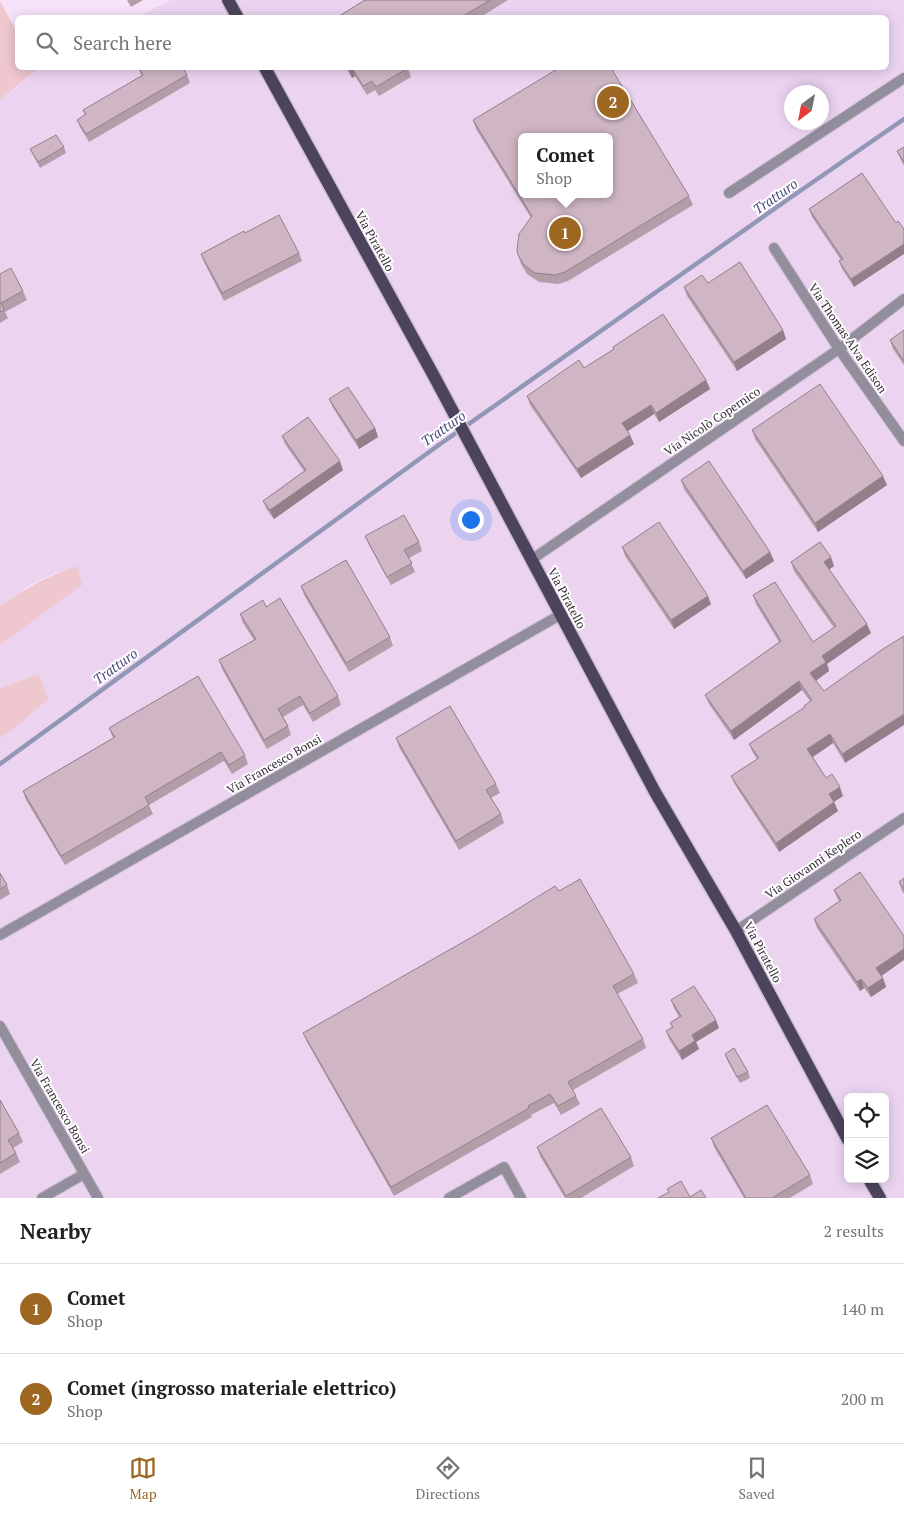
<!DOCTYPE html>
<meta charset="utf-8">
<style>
:root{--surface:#fff;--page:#f6f6f6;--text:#202124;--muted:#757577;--line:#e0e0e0;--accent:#9d6721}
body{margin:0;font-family:"PT Serif",serif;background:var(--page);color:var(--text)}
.controls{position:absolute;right:15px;bottom:15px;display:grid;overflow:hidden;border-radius:8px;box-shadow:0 2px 12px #0003}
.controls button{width:45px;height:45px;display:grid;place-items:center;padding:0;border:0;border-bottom:1px solid var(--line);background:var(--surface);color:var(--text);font:25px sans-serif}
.compass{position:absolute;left:784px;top:85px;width:45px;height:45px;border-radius:50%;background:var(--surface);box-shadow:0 2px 12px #0003;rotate:212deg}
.you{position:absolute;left:470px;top:519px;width:18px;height:18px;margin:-12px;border:4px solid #fff;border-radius:50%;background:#1a73e8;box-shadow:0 0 0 8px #1a73e833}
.badge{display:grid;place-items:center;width:32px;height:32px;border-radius:50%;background:var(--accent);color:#fff;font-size:16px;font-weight:700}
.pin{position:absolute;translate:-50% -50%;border:2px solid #fff;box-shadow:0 1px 5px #0006}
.popup{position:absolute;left:518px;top:133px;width:95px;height:65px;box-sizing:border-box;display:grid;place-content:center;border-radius:8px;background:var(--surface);filter:drop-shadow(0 1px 4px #0005);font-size:16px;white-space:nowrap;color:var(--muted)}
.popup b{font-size:19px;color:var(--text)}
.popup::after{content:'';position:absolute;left:50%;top:100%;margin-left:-10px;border:10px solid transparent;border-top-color:var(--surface)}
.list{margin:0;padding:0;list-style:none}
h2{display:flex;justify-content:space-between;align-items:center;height:65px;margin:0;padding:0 20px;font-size:21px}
h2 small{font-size:16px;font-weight:400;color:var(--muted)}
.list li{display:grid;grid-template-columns:32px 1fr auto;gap:15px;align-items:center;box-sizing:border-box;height:90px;padding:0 20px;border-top:1px solid var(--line)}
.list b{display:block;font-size:19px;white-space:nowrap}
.list p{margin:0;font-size:16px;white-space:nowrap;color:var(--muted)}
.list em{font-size:16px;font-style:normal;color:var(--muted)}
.icon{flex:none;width:28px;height:28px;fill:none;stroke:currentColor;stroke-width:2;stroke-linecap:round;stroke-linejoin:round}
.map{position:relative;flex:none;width:904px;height:1198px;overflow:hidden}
.search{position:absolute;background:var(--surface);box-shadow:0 2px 12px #0003;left:15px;right:15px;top:15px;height:55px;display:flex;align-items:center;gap:12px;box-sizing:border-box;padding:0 18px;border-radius:8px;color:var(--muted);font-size:19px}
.sheet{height:245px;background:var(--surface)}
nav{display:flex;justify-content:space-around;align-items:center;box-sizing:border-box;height:70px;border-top:1px solid var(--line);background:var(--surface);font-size:14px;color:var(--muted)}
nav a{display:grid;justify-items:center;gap:2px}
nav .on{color:var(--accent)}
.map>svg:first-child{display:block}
</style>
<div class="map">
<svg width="904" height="1198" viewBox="0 0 904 1198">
<rect width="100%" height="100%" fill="#f6e3fa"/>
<path fill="#ecd4f1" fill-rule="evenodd" d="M171 0H904V1198H0V738L10 732 47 698 0 688V645L20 630 77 566 57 572 30 585 0 606V100L41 68H886V18L137 17ZM792 92H822V122H792ZM521 137H609V194H521ZM848 1097H885V1179H848Z"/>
<g fill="#efc7cf">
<polygon points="0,1 17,32 18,68 37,68 38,69 0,100"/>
<path d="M77 566 82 585 0 645V606C25 589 48 575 77 566Z"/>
<polygon points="39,674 48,699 10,732 0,738 0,687 1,688"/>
</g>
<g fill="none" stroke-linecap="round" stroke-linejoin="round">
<polyline stroke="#9297b7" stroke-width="4.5" points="0,764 436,447 787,200 904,119"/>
<defs>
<g id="minor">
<polyline points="729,193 904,78"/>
<polyline points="774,248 839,349 904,441"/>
<polyline points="531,560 839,349 904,299"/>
<polyline points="736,931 904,818"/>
<polyline points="0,935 560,615"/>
<polyline points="0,1026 98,1198"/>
<polyline points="42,1198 84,1174"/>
<polyline points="449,1198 504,1167 521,1198"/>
</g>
<g id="primary">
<polyline points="228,0 238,18"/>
<polyline points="265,68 435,378 655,792 736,931 848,1140"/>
<polyline points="869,1179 880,1198"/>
</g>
</defs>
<use href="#minor" stroke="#cfbfd3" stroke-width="12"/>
<use href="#primary" stroke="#cfbfd3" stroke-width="15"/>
<use href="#minor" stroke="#928e9c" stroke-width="10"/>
<use href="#primary" stroke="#4b445c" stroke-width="12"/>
</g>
<g fill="#b39da9">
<polygon points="127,0 143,0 131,7"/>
<polygon points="363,0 508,0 479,18 336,18 363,1"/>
<polygon points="138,68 183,68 187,75 190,83 89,142 80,127 77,120 85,115 83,110 142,76"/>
<polygon points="346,68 408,68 411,77 379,96 375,90 367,95 355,76 352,78"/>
<polygon points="473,120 689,196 693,205 568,281 558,284 539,282 527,274 521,264 518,255 531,218 476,129"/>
<polygon points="64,147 66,153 40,168 33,155 30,149"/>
<polygon points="904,147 904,166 901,160 897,151"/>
<polygon points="862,173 854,287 842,269 839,261 841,260 812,217 809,209"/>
<polygon points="245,233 299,253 302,261 224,301 204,262 201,254"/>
<polygon points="0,274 23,291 27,300 5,312 8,318 0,323"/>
<polygon points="684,287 783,330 786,339 737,371 687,296"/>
<polygon points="904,330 904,365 893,349 890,340"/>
<polygon points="613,347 706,380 710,389 659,422 654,414 628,431 634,444 581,478 530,405 527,396 584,368 614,349"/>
<polygon points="329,399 375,428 378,437 359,449 333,408"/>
<polygon points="752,430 887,485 818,532 755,439"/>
<polygon points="282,436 343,470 274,519 267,510 263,501 304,471 285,444"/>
<polygon points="681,480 770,552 774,561 746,579 684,489"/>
<polygon points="365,536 419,542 422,551 409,558 415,572 391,585 369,545"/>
<polygon points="622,547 711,604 674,629 625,556"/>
<polygon points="791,562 834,566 829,569 871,633 827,664 829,671 816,681 845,763 833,743 813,757 826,778 843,796 834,802 838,811 779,852 735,785 731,776 757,759 753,753 749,744 804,708 810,701 802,690 734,740 709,704 705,695 779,642 756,604 753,595 813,642 834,628 794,571"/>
<polygon points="301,586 390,637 393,646 349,672 304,595"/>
<polygon points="266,607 338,696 341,705 313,722 303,705 283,717 288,726 291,735 267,749 222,669 219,660 254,640 243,623 240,614"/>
<polygon points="109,728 245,755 248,764 232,774 224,761 149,805 153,814 65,865 26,800 23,791 113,738"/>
<polygon points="396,738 496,784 500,793 491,798 501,814 504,823 459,850 399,747"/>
<polygon points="860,872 882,976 886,987 871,997 864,988 860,991 817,928 814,919 839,901 837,898 834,890"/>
<polygon points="0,873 7,885 10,894 0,900"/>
<polygon points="904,878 904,894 902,891 899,882"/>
<polygon points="559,891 634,974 638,983 617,994 643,1039 646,1048 573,1090 580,1104 561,1115 554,1103 531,1115 532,1117 394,1196 307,1042 303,1033"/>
<polygon points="671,1000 719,1028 696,1042 699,1049 682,1060 669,1039 666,1031 672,1027 670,1023 679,1017 674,1008"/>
<polygon points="725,1054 748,1072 750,1078 740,1083 727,1060"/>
<polygon points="0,1100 19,1133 23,1142 13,1148 16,1153 20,1162 0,1174"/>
<polygon points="711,1138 810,1175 813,1184 790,1198 744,1198 714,1147"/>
<polygon points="537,1147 631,1157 634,1166 581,1198 565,1198 540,1156"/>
</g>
<g fill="#927f8a">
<polygon points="351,68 352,68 355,76 352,78 349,69"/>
<polygon points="904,244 904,254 854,287 851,279"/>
<polygon points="783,330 786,339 737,371 734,362"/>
<polygon points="706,380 710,389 659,422 656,413"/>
<polygon points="651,405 654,414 626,432 622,423"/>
<polygon points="375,428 378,437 359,449 356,440"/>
<polygon points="630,435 634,444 581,478 577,469"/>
<polygon points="340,461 343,470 274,519 270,510"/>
<polygon points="883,476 887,485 818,532 815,523"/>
<polygon points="770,552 774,561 746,579 743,571"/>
<polygon points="831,557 834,566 827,571 824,562"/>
<polygon points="708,596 711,604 674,629 671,620"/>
<polygon points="867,624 871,633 827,664 829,671 814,682 810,673 822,656"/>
<polygon points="799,681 802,690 734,740 731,731"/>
<polygon points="904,714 904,725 845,763 842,754"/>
<polygon points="830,734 833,743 811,758 807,749"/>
<polygon points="840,787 843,796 832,803 829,794"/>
<polygon points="834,802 838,811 779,852 776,843"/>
<polygon points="904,949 904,960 880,977 876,968"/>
<polygon points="883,978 886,987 871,997 868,988"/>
<polygon points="861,979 864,988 860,991 857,982"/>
<polygon points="716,1020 719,1028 696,1042 699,1049 682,1060 679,1051 692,1035"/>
</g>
<g fill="#d0b6c5" stroke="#927f8a" fill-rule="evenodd">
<polygon points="365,0 490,0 460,18 336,18"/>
<polygon points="139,68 183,68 187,75 86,134 77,120 86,114 83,110 143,75"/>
<polygon points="352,68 408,68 376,87 372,81 363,86"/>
<path d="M559 68H611L689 196 565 272 555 275 535 273 524 265 518 255 517 250 519 234 532 216 473 120ZM521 137H609V194H521Z"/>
<polygon points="56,135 64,147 38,162 30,149"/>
<polygon points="904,147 904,162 897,151"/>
<polygon points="862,173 896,223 898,221 904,229 904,244 851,279 839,261 843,259 809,209"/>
<polygon points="279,215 299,253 222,293 201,254 244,231 245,233"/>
<polygon points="740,262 783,330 734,362 684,287 702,275 708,283"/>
<polygon points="11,268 23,291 1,303 4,310 0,312 0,274"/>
<polygon points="663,314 706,380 656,413 651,405 622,423 630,435 577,469 527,396 579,360 584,368 614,349 613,347"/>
<polygon points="904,330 904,361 890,340"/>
<polygon points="820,384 883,476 815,523 752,430"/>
<polygon points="348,387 375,428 356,440 329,399"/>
<polygon points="308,417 340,461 270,510 263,501 306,470 282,436"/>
<polygon points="709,461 770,552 743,571 681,480"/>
<polygon points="404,515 419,542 404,550 412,563 387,577 365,536"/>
<polygon points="659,522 708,596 671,620 622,547"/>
<polygon points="820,542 831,557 824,562 867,624 822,656 826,662 810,673 824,691 883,649 904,636 904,714 842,754 830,734 807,749 826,778 832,774 840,787 829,794 834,802 776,843 731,776 759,758 749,744 805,707 804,706 812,700 799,681 731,731 705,695 781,641 753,595 775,582 813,642 836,626 791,562"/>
<polygon points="346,560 390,637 346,663 301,586"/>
<polygon points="280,598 338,696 310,713 300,696 278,709 288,726 264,740 219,660 256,639 240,614 263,600 266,607"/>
<polygon points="198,676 245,755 229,765 221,752 145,797 149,805 61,856 23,791 115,737 109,728"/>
<polygon points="450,706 496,784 486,790 501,814 456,841 396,738"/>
<polygon points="860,872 904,936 904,949 876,968 883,978 868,988 861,979 857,982 814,919 841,900 834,890"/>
<polygon points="0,873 7,885 0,889"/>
<polygon points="904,878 904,889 899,882"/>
<polygon points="580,879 634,974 613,986 643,1039 568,1082 576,1096 558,1106 550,1094 528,1106 529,1108 391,1187 303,1033 479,933 555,886 559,891"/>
<polygon points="694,986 716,1020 692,1035 695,1041 679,1051 666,1031 673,1027 670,1023 681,1016 671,1000"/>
<polygon points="734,1048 748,1072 737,1077 725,1054"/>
<polygon points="0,1100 19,1133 8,1140 16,1153 0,1163"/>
<polygon points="767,1105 810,1175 772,1198 746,1198 711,1138"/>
<polygon points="601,1108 631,1157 566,1196 537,1147"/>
<polygon points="681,1181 690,1197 701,1190 706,1198 658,1198 669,1192 667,1189"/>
</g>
<g text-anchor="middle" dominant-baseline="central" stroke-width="4" stroke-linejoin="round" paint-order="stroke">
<g font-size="12" fill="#352e36" stroke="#fff">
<text transform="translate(375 241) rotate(61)">Via Piratello</text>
<text transform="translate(848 338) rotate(56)">Via Thomas Alva Edison</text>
<text transform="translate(712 421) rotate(-34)">Via Nicolò Copernico</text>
<text transform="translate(567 598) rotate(62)">Via Piratello</text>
<text transform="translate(274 764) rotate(-30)">Via Francesco Bonsi</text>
<text transform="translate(813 864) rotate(-34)">Via Giovanni Keplero</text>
<text transform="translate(763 952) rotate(62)">Via Piratello</text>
<text transform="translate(60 1106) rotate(60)">Via Francesco Bonsi</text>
</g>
<g font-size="14" font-style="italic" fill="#464c7b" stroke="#fff">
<text transform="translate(775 196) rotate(-35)">Tratturo</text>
<text transform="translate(443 428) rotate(-35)">Tratturo</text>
<text transform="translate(115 666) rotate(-36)">Tratturo</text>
</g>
</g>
</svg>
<div class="controls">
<button><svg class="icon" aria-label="locate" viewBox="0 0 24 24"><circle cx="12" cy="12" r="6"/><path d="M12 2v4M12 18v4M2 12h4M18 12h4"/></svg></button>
<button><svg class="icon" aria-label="layers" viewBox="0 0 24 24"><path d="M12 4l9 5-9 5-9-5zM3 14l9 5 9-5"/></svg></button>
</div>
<svg class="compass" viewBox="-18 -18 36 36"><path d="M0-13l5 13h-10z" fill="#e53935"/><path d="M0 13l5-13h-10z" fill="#757577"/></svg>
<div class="you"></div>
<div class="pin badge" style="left:565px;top:233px">1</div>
<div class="popup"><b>Comet</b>Shop</div>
<div class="pin badge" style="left:613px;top:102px">2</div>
<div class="search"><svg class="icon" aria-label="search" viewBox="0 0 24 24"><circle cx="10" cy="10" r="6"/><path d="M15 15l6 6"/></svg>Search here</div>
</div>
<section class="sheet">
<h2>Nearby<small>2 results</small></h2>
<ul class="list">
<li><span class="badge">1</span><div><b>Comet</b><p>Shop</p></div><em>140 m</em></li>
<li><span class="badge">2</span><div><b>Comet (ingrosso materiale elettrico)</b><p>Shop</p></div><em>200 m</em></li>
</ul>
</section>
<nav>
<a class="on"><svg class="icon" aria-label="map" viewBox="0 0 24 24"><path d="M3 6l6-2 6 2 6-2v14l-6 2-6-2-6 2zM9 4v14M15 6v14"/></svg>Map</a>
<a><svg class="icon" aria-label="directions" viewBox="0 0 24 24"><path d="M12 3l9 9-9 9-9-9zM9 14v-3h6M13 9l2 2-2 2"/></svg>Directions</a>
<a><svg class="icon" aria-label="saved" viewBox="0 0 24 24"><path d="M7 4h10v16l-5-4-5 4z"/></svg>Saved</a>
</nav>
